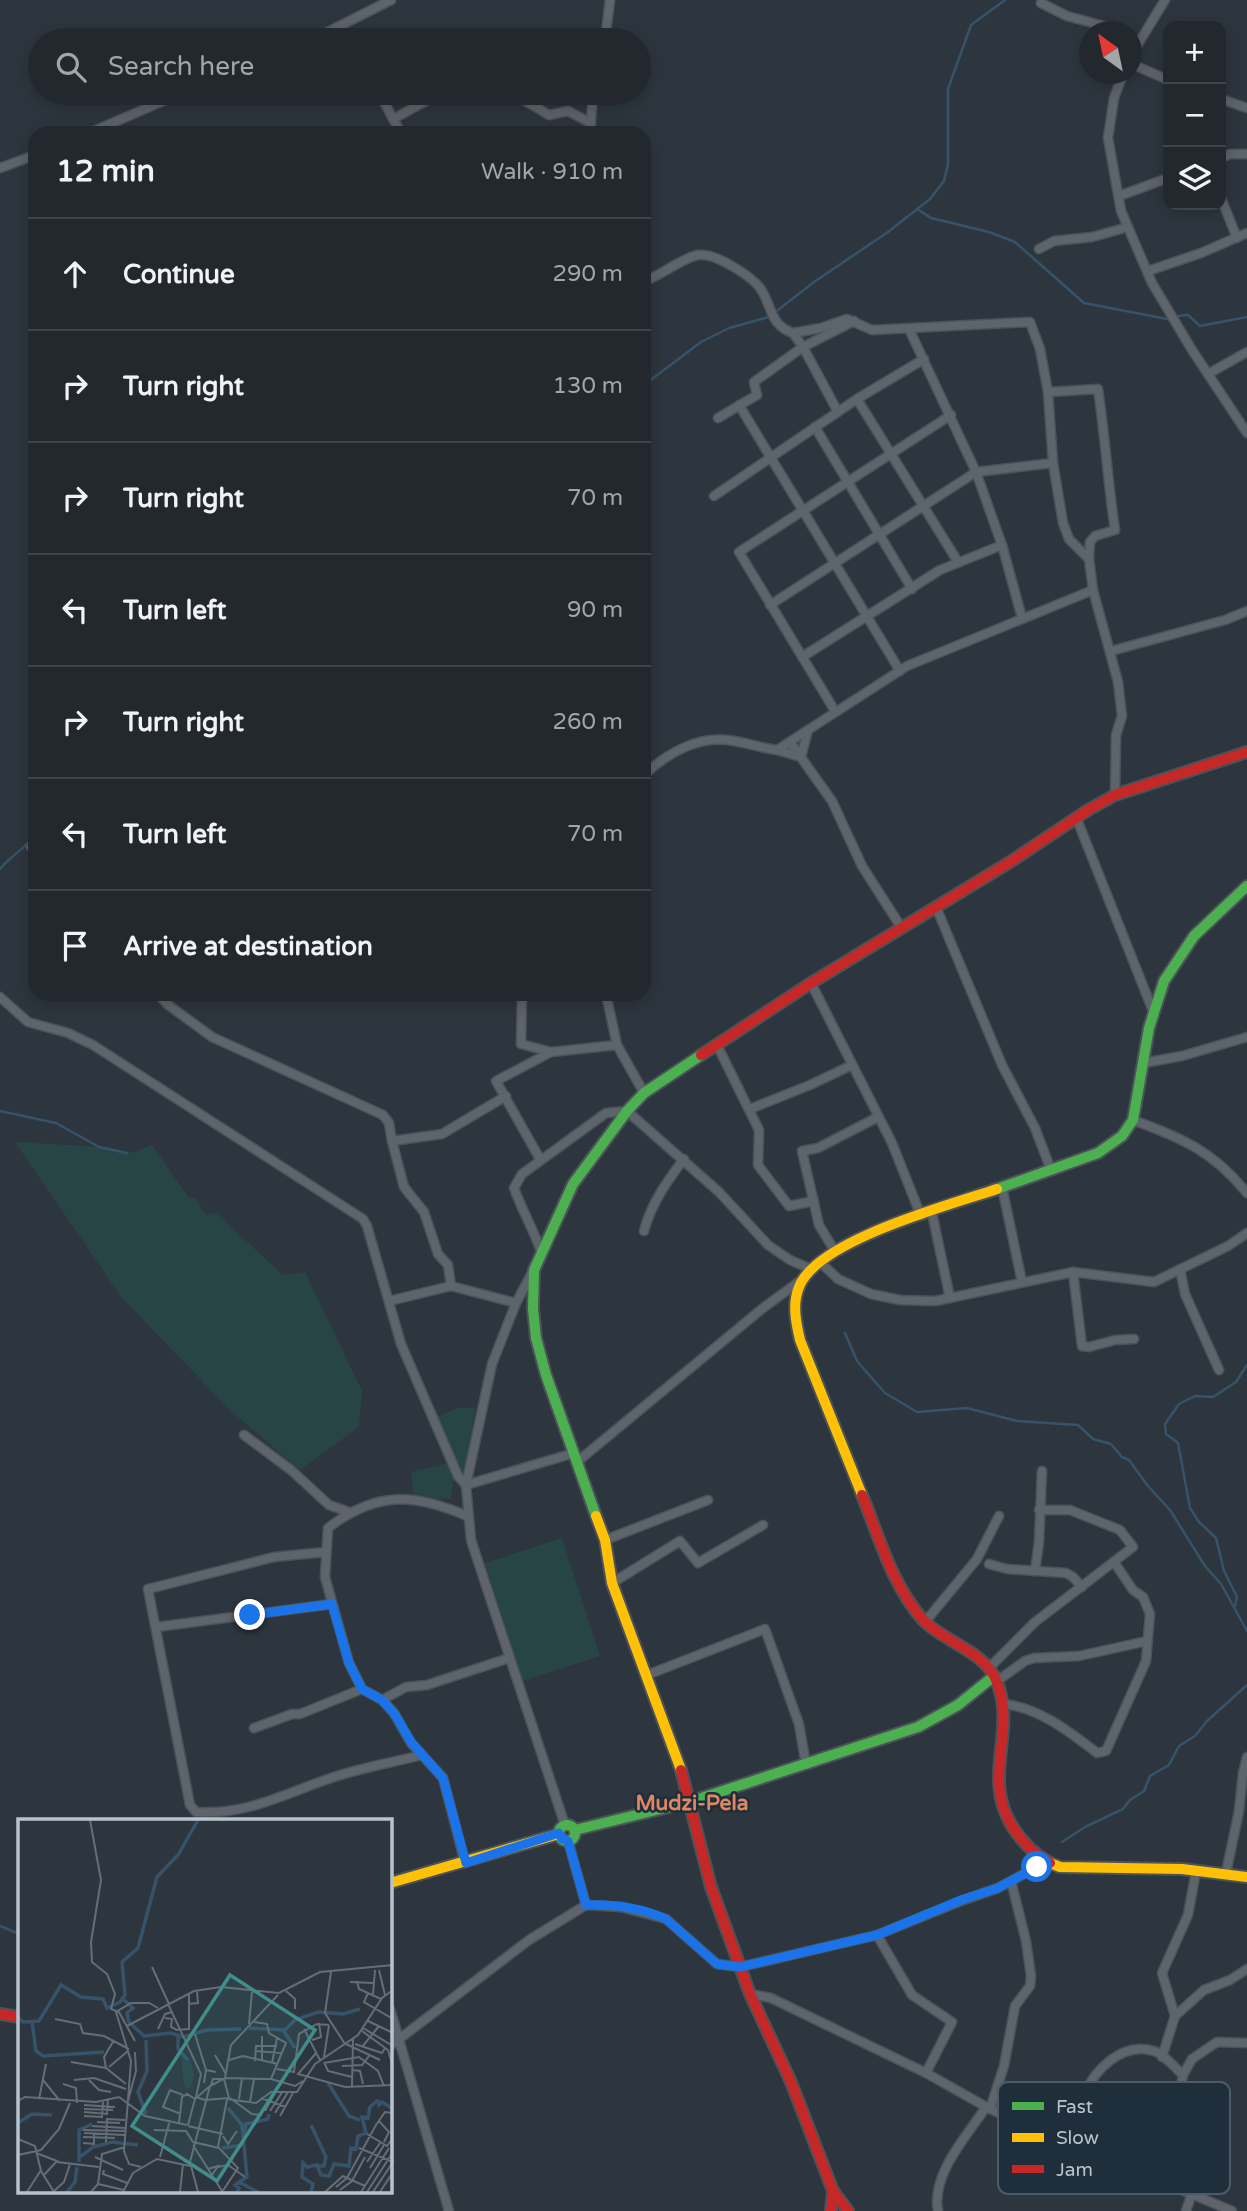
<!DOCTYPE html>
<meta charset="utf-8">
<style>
:root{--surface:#22282e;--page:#2a3036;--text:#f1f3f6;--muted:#a2a6aa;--line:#3f444a}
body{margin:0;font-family:"Varela Round",sans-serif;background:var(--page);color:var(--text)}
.controls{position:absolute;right:21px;top:21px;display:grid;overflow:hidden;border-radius:14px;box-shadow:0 4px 18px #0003}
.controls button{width:63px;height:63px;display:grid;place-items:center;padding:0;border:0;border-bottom:2px solid var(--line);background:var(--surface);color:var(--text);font:35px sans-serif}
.compass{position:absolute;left:1079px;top:21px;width:63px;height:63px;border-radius:50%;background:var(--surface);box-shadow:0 4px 18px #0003;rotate:327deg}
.stop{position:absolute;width:21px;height:21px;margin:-16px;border:5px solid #1a73e8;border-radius:50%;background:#fff}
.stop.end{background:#1a73e8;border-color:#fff;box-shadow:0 2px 7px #0008}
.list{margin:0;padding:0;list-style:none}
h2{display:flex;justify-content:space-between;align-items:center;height:91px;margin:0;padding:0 28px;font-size:30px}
h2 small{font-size:23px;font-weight:400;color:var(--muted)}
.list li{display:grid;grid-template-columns:46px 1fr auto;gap:21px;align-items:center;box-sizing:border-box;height:112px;padding:0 28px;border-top:2px solid var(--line)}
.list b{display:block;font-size:26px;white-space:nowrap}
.list em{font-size:23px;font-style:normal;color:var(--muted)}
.icon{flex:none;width:38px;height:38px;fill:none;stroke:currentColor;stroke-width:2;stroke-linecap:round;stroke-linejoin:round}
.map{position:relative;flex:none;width:1247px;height:2211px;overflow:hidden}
.search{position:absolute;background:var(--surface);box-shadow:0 4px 18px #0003;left:28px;top:28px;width:623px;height:77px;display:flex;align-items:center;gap:18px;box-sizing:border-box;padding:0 24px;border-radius:38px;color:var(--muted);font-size:26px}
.panel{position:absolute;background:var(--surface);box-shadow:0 4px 18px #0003;left:28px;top:126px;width:623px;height:875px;border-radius:21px}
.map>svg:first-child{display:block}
</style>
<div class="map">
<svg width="1247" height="2211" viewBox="0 0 1247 2211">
<rect width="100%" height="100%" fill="#2d363e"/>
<g fill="#284545">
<polygon points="15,1142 107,1147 131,1153 152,1145 189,1198 195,1197 206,1215 216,1213 283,1275 305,1272 362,1391 359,1427 300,1470 232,1412 122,1298"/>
<polygon points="459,1408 475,1408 465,1473 460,1474 437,1416"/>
<polygon points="448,1463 455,1476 450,1499 414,1498 411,1472"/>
<polygon points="562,1538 600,1656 523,1681 485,1563"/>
</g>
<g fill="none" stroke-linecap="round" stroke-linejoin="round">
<g stroke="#36536a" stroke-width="2.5">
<polyline points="917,209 931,218 989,232 1015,242 1084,303 1167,319"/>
<polyline points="1177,316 1188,315 1200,326 1247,317"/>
<polyline points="644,385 701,342 729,328 769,317 814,282 888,232 930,199 944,181 948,164 948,89 971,25 1005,0"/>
<path d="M0 869C10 856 25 849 35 835"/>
<polyline points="0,1111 56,1123 99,1147 127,1153"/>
<polyline points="845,1333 857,1361 885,1393 917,1412 967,1408 1017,1421 1078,1425 1093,1439 1111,1444 1122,1457 1129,1460 1148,1486 1170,1510 1205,1566 1221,1584 1247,1631"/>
<polyline points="1235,1606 1237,1597 1224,1571 1216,1538 1199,1522 1190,1508 1178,1443 1166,1434 1165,1424 1179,1404 1195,1396 1213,1397 1236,1382 1247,1365"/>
<polyline points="1062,1842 1085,1827 1123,1809 1130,1800 1144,1791 1150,1776 1169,1765 1179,1746 1195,1736 1207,1721 1247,1685"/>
<polyline points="0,1926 19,1934"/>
</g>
<defs>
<g id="street">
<polyline points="1041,3 1067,16 1108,27 1118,32"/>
<polyline points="337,27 347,40"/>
<polyline points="312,40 391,0"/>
<polyline points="605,40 610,0"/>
<polyline points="1132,54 1165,0"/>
<polyline points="1132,64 1168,80"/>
<polyline points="1123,74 1114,98 1108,138 1121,211 1152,283 1192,350 1247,433"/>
<polyline points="379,93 401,133"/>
<polyline points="461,93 517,96 549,115 568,111 591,123"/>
<polyline points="1221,99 1247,108"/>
<polyline points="393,119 428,100 448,93"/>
<polyline points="89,133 182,93"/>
<polyline points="590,133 593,93"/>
<polyline points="1221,158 1230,154 1247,154"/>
<polyline points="0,168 35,155"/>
<polyline points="1119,196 1168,178"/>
<polyline points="1221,198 1237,238"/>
<polyline points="1039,249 1054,241 1092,237 1128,227"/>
<polyline points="1148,271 1201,253 1247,233"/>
<path d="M644 281C663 275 679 259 698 255 714 252 754 277 762 291 772 307 770 325 793 333L821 328 847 319 872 330 1030 322 1040 349 1048 392 1053 463 1063 523 1069 539 1089 559 1093 590 1118 682 1122 716 1116 735 1115 795"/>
<polyline points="909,329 976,472 1002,545 1022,618"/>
<polyline points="793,333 803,347 838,412"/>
<polyline points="1208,374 1247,352"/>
<path d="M1048 392 1098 389C1105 436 1108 483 1115 530L1095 536 1090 542 1089 559"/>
<polyline points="857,399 958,562"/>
<polyline points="739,405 900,671"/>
<polyline points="718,418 757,395 754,382 803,347 854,321"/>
<polyline points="815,427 912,589"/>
<polyline points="714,496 857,399 924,359"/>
<polyline points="770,605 976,472 1053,463"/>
<polyline points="1111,651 1225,620 1247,611"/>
<polyline points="802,657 940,570 1002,545"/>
<polyline points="835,711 739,552 951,415"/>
<polyline points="790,742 832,801 862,866 901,927"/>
<polyline points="777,750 801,757 808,730"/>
<path d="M644 775C666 754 697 736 728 740 745 742 760 748 777 750L907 666 1093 590"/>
<polyline points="1076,817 1153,1011"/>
<polyline points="31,847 35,851"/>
<polyline points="936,907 1002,1065 1035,1128 1051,1170"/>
<polyline points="811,983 892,1143 921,1216"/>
<polyline points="158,994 167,1004 212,1037 383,1115 389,1123 392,1141"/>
<polyline points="522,994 521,1044 551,1052 617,1045"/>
<polyline points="606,994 617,1045 644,1093"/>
<polyline points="0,997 28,1022 68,1033 93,1045 363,1219 367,1226 401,1344 458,1476 466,1485 574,1453"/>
<polyline points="717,1045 759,1130 758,1165 789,1206 814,1201"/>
<polyline points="1143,1063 1182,1056 1247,1037"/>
<polyline points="750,1109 810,1085 852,1065"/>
<path d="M1133 1120C1182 1138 1213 1151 1247 1193"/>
<polyline points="540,1159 496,1081 551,1052"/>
<polyline points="1002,1187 1022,1282"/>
<polyline points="932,1213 950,1298"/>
<path d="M644 1231C651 1204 667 1181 684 1159"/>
<polyline points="834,1250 819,1225 802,1151 818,1148 878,1117"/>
<path d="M541 1251C533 1229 522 1210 514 1188L522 1174 606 1113 627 1111 719 1192 768 1245 790 1260 811 1269"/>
<polyline points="819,1261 838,1279 871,1294 900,1300 935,1301 1073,1272 1154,1282 1228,1246 1247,1233"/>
<polyline points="1180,1269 1185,1294 1219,1370"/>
<polyline points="533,1271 516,1303 492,1364 466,1485 471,1540 565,1825"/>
<polyline points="1073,1272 1082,1346 1089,1347 1115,1340 1134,1339"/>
<polyline points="451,1286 448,1265 438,1254 424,1212 404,1187 392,1141 442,1134 506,1096"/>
<polyline points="389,1301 451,1286 516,1303"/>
<polyline points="244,1435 291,1470 329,1505 349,1512"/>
<polyline points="577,1462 763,1308 800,1281"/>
<polyline points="605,1540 708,1500"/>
<path d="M325 1552 274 1557 148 1589 190 1805 196 1812C251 1815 287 1792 337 1776 365 1767 394 1762 422 1755"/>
<polyline points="989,1564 1007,1569 1066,1573 1073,1577 1082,1587"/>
<polyline points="1035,1571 1039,1542 1042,1471"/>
<polyline points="612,1583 680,1541 698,1563 763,1525"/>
<polyline points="925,1622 977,1559 999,1516"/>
<polyline points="156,1627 332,1604"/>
<polyline points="988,1669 1035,1622 1133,1547 1120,1530 1070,1510 1039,1510"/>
<polyline points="647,1675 765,1629 799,1724 806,1765"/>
<polyline points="997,1681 1025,1661 1034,1658 1079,1656 1147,1641"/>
<polyline points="382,1700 406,1687 427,1685 509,1658"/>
<path d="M1002 1704C1037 1706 1070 1732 1097 1753L1106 1751 1146 1661 1150 1614 1143 1597 1133 1590 1114 1562"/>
<polyline points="254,1728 292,1714 300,1714 362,1689"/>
<polyline points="568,1841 586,1905"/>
<path d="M465 1863 443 1778 411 1743 394 1713 382 1700 362 1689 349 1663 325 1577 328 1528C376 1491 413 1493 467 1516"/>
<polyline points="1226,1873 1239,1811 1243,1773 1247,1757"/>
<polyline points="877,1935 912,1995 952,2022 926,2073"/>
<polyline points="750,1994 771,1998 926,2073 990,2109 1232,2211"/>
<polyline points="390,2009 449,2211"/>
<polyline points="1175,2016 1162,1973 1188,1915 1196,1871"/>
<polyline points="390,2046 529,1940 586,1905 621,1907 666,1919 717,1964 740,1967 877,1935 961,1901 998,1888 1037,1867 1043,1861"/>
<polyline points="1162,2057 1175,2016 1204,1990 1230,1980 1247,1969"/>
<polyline points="1183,2075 1192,2059 1217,2042 1247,2043"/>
<polyline points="990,2109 1004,2066 1015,2006 1030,1986 1031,1976 1026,1941 1011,1881"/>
<path d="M1072 2144C1076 2129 1077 2111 1083 2097 1094 2070 1122 2041 1154 2051 1164 2054 1175 2068 1183 2075 1178 2111 1162 2142 1150 2177"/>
<path d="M938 2211C931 2174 967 2136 986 2107"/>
<polyline points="1186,2211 1192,2193"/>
</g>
<g id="fast">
<polyline points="997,1189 1098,1153 1122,1136 1133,1120 1149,1028 1164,981 1194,936 1247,886"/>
<polyline points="596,1516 546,1375 536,1338 533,1309 534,1270 573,1184 627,1111 644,1093 701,1055"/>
<circle cx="567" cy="1833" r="8"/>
<polyline points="575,1830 689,1802 918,1727 958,1705 994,1676"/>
</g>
<g id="slow">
<path d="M862 1495 800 1340C796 1323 792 1304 799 1287 817 1240 950 1205 997 1189"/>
<polyline points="596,1516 605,1540 612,1583 681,1770"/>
<polyline points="1050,1863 1060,1867 1182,1869 1247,1877"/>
<polyline points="390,1883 559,1834"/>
</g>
<g id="jam">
<polyline points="701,1055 811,983 1010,862 1088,810 1115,795 1247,752"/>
<path d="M862 1495C879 1537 892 1585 923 1620 944 1642 984 1651 996 1680 1018 1730 981 1776 1012 1826 1022 1842 1033 1854 1050 1863"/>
<polyline points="681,1770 711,1887 750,1994 791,2082 833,2191 848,2211"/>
<polyline points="0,2014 19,2017"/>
<polyline points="831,2211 833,2191"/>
</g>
</defs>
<use href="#street" stroke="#4b5258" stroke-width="11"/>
<use href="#fast" stroke="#4b5258" stroke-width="14"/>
<use href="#slow" stroke="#4b5258" stroke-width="14"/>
<use href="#jam" stroke="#4b5258" stroke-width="14"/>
<use href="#street" stroke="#5e646b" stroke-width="8"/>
<use href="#fast" stroke="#4caf50" stroke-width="10"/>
<use href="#slow" stroke="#ffc107" stroke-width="10"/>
<use href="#jam" stroke="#c62828" stroke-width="10"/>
</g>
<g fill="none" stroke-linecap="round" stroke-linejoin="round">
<path stroke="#1a73e8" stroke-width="9" d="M250 1615 332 1604 349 1663 362 1689 382 1700 394 1713 411 1742 443 1778 466 1863 559 1833 562 1839 568 1841 586 1905C612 1904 642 1908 666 1919L717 1964 740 1967 877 1935 961 1900 998 1888 1037 1867"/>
</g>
<g text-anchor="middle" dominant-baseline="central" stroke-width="5" stroke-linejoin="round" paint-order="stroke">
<g font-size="21" font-weight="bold" fill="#e08660" stroke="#1e2e3b">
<text x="692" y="1803">Mudzi-Pela</text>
</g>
</g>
<g transform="translate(18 1819)">
<rect width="374" height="374" fill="#2d363e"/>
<path d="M162 235 172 241 176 257 173 269 167 270Z" fill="#284545"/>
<path fill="none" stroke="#36536a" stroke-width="3.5" d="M105 180 115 189 109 194 111 203 126 217 153 214 165 218 189 211 223 210M0 198 5 203 21 202 43 166 63 178 85 180 89 189 102 183 107 176 104 143 120 129 139 58 160 36 180 1M14 203 18 232 25 237 86 233M231 209 267 211 277 201 300 193 325 195 342 190M265 211 277 229M160 217V230L170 241M310 264 331 297 342 301M360 281 361 286 364 283 375 290M210 289 224 306 229 358 221 363M128 295 120 273 129 252 128 221M0 304 14 295 34 296M293 306 308 338 306 347H300M226 316 228 305 250 300 251 295M204 329 225 326M62 338 75 328 94 323 120 326M61 343V311L74 305M49 373 57 363 59 348M219 373 221 369 217 366 221 363 240 373M293 373 295 365 284 358 285 344 289 348 299 346 303 356 311 357 316 345 331 347 333 329 338 330 340 317 348 314 344 298 350 299 352 288 360 281"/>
<path fill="none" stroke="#646e78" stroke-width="2" d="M72 1 83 61 73 123 74 143 89 155 97 175 93 190 101 193 117 222M134 148 151 185M361 151 367 176M313 153 307 194 327 225M339 162 341 170 363 180M332 163 355 164M268 172 277 180V190M350 174 346 183 375 200M355 175 357 151M150 185 183 255 178 278 187 281M170 185 180 184 179 172M147 199 154 200 153 208 159 211 171 210V174M37 200 62 205 65 214 86 217 111 230M350 202 375 214M236 203 249 205 251 214 268 224 253 260M231 205 234 173M109 207 176 172 203 168 261 174 302 153 375 146M345 209 375 227M140 210 147 195 154 193M286 210 302 241M344 212 370 231 375 248M177 215 188 251M294 221 303 218 301 204M328 225 362 241M337 225 364 234 367 229M344 228 361 207M238 232 263 234M299 233 280 255 327 268 375 266M197 236 208 255M306 238 311 206M211 241 225 237 260 245M237 242 238 227H259M244 242V217M53 243 88 249 108 265M306 243 310 252 334 258M254 244 259 219M306 244 341 238 360 252 366 267M324 247 344 246 351 237M91 248 110 232M88 249 86 238 96 221M259 250 276 253 281 215 299 205 311 206M334 251 342 252 345 265M207 259 213 226 260 176M25 261 42 282M56 261 76 259 108 270M71 261 81 271 93 273M186 264 188 251 198 253M45 265 58 269 59 284M193 266 195 260H206L211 279M334 267 335 220M212 279 234 295 244 296M243 279 268 288M21 280 28 245M221 280 224 259M187 281 210 279M0 282 7 278 78 283 101 278 127 297 169 306M110 282 118 252 117 233M232 283 236 260M66 286 97 288M66 290 95 291M247 292 258 272M252 292 265 272M66 293 89 295 90 280M257 294 270 273M163 295 145 288 152 271 165 276M66 297 84 298 85 282M262 297 275 274M361 302 371 313 366 323M79 303 102 304M161 304 164 278 169 275 177 280M170 306 177 280 192 267M74 307 107 309M170 307 205 315M65 311 107 312M136 311 168 312 175 323 201 329M66 314 107 316M349 315 369 327 375 319M205 317 210 325 219 312M65 318 97 319M0 320 17 327 23 352 36 373M88 323 89 300 107 301M65 324 76 325V315M175 326 204 372M341 329 375 343 355 373M18 334 39 342 26 356M0 336 23 331 41 310 52 284M77 338 105 351M142 338 152 301M39 343 81 348M349 343 362 324M123 348 111 345 106 332 113 242 98 193 113 184H131L140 189M200 348 210 346 227 358M352 349 366 326M190 350 200 347 194 356M86 351 85 355 109 364M80 365 106 371M318 368 329 359 347 367M322 371 334 362 347 338M36 372 46 363 52 345M9 373 23 351M73 373 80 365 84 335 107 328M105 373 115 354 139 340 172 347M162 373 165 345M180 373 172 343 192 267 207 259 253 260 277 267 285 262M204 373 220 349 200 328 209 280 238 284 253 273H279L297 245 340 216 364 179 375 171M307 373 325 357 329 359 358 306 367 293 375 294M343 373 371 329M349 373 375 333M362 373 375 353"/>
<path fill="#418d8b" fill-opacity="0.15" stroke="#418d8b" stroke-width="3.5" d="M212 156 297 211 199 362 114 307Z"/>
<rect width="374" height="374" fill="none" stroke="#b7c3ce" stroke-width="3.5"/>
</g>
<rect x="998" y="2082" width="232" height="112" rx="10" fill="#1e2e3b" stroke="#4c5b67" stroke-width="2"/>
<rect x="1012" y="2102" width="32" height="8" fill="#4caf50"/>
<rect x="1012" y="2133" width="32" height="9" fill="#ffc107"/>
<rect x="1012" y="2165" width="32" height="8" fill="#c62828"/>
<g font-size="19" fill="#b7c3ce">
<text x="1056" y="2113">Fast</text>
<text x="1056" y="2144">Slow</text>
<text x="1056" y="2176">Jam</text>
</g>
</svg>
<div class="controls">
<button>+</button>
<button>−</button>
<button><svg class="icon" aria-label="layers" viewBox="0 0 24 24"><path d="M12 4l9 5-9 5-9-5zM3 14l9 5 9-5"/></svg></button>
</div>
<svg class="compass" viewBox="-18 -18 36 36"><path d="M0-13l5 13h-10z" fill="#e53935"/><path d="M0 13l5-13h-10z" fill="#a2a6aa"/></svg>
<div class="stop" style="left:1037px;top:1867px"></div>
<div class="stop end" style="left:250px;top:1615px"></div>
<div class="search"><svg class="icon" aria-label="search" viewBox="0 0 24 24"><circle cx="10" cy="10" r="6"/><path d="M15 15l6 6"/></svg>Search here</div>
<section class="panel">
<h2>12 min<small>Walk · 910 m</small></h2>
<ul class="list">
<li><svg class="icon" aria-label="ahead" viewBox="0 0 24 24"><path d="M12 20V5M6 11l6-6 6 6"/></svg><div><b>Continue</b></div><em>290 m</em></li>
<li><svg class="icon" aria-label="right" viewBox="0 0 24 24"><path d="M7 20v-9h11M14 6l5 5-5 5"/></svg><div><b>Turn right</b></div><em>130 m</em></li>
<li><svg class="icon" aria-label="right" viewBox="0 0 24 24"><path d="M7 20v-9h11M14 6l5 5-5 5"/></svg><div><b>Turn right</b></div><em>70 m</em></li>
<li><svg class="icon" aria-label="left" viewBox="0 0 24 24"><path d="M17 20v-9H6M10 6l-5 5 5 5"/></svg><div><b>Turn left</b></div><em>90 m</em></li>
<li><svg class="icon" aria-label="right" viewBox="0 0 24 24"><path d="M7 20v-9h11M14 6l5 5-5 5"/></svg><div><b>Turn right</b></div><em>260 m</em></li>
<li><svg class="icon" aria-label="left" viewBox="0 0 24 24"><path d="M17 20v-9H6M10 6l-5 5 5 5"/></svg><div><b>Turn left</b></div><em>70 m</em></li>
<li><svg class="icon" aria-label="arrive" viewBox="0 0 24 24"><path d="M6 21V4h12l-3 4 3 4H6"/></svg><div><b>Arrive at destination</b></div></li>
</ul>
</section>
</div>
